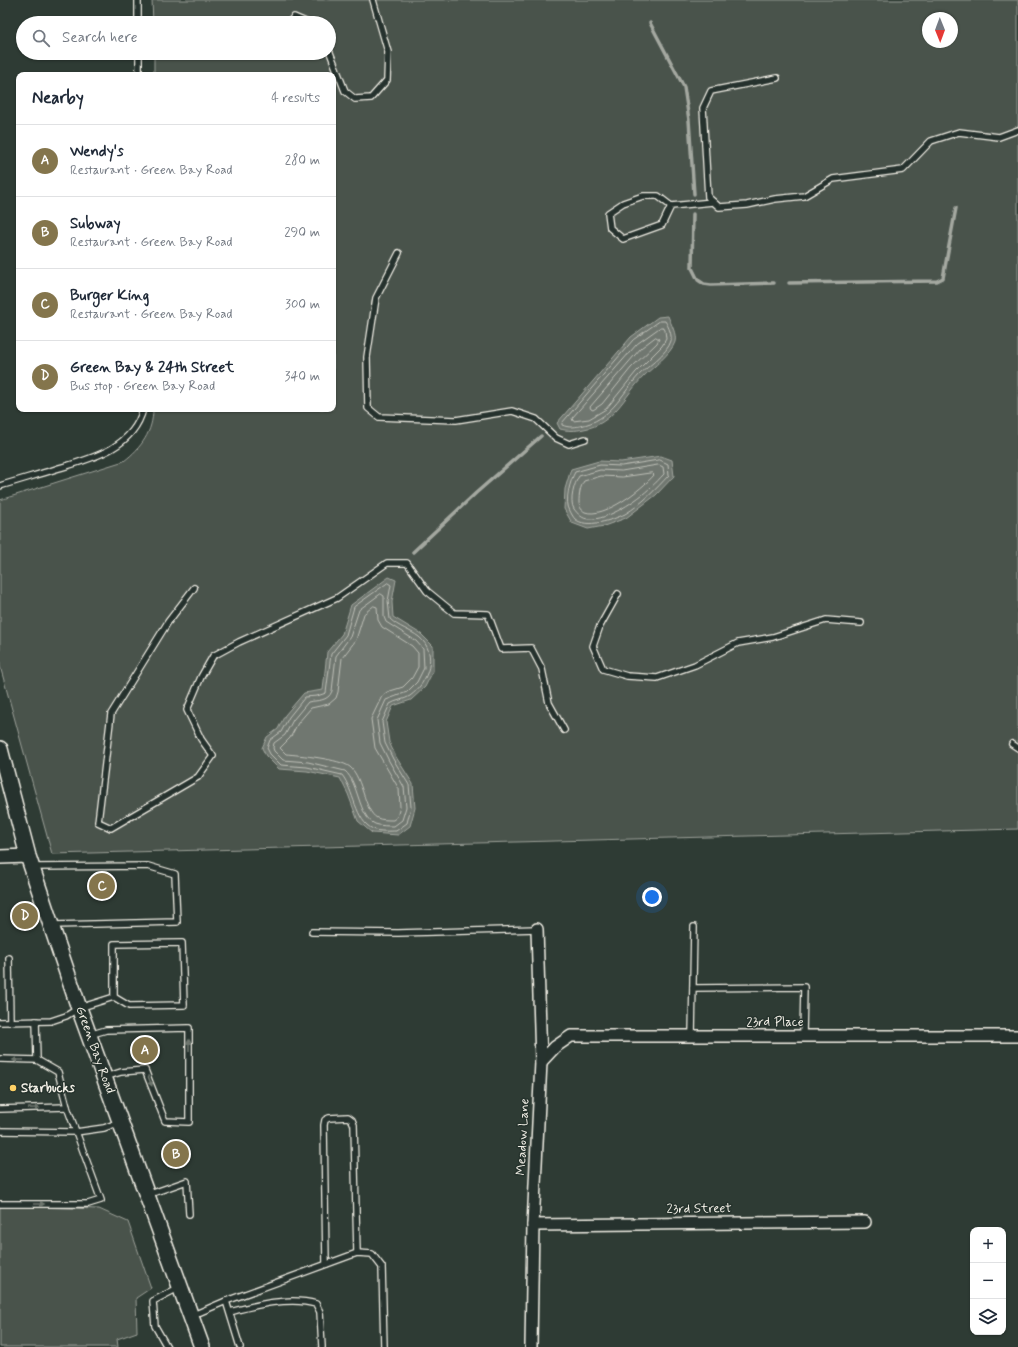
<!DOCTYPE html>
<meta charset="utf-8">
<style>
:root{--surface:#fff;--page:#f6f6f7;--text:#1f2937;--muted:#747a83;--line:#e0e1e3;--accent:#84754c}
body{margin:0;font-family:Mynerve,sans-serif;background:var(--page);color:var(--text)}
.controls{position:absolute;right:12px;bottom:12px;display:grid;overflow:hidden;border-radius:8px;box-shadow:0 1px 3px #0004}
.controls button{width:36px;height:36px;display:grid;place-items:center;padding:0;border:0;border-bottom:1px solid var(--line);background:var(--surface);color:var(--text);font:20px sans-serif}
.compass{position:absolute;left:922px;top:12px;width:36px;height:36px;border-radius:50%;background:var(--surface);box-shadow:0 1px 3px #0004;rotate:179deg}
.you{position:absolute;left:652px;top:897px;width:14px;height:14px;margin:-10px;border:3px solid #fff;border-radius:50%;background:#1a73e8;box-shadow:0 0 0 6px #1a73e833}
.badge{display:grid;place-items:center;width:26px;height:26px;border-radius:50%;background:var(--accent);color:#fff;font-size:13px;font-weight:700}
.pin{position:absolute;translate:-50% -50%;border:2px solid #fff;box-shadow:0 1px 4px #0006}
.list{margin:0;padding:0;list-style:none}
h2{display:flex;justify-content:space-between;align-items:center;height:52px;margin:0;padding:0 16px;font-size:17px}
h2 small{font-size:13px;font-weight:400;color:var(--muted)}
.list li{display:grid;grid-template-columns:26px 1fr auto;gap:12px;align-items:center;box-sizing:border-box;height:72px;padding:0 16px;border-top:1px solid var(--line)}
.list b{display:block;font-size:15px;white-space:nowrap}
.list p{margin:0;font-size:13px;white-space:nowrap;color:var(--muted)}
.list em{font-size:13px;font-style:normal;color:var(--muted)}
.icon{flex:none;width:22px;height:22px;fill:none;stroke:currentColor;stroke-width:2;stroke-linecap:round;stroke-linejoin:round}
.map{position:relative;flex:none;width:1018px;height:1347px;overflow:hidden}
.search{position:absolute;background:var(--surface);box-shadow:0 1px 3px #0004;left:16px;top:16px;width:320px;height:44px;display:flex;align-items:center;gap:10px;box-sizing:border-box;padding:0 14px;border-radius:22px;color:var(--muted);font-size:15px}
.panel{position:absolute;background:var(--surface);box-shadow:0 1px 3px #0004;left:16px;top:72px;width:320px;height:340px;border-radius:8px}
.map>svg:first-child{display:block}
</style>
<div class="map">
<svg width="1018" height="1347" viewBox="0 0 1018 1347">
<rect width="100%" height="100%" fill="#2e3b34"/>
<filter id="ink" filterUnits="userSpaceOnUse"><feTurbulence type="fractalNoise" baseFrequency=".025" numOctaves="2"/><feDisplacementMap in="SourceGraphic" scale="8" xChannelSelector="R" yChannelSelector="G"/><feConvolveMatrix kernelMatrix="1 2 1 2 8 2 1 2 1" color-interpolation-filters="sRGB"/></filter>
<g filter="url(#ink)">
<g fill="#48524c" stroke="#9ea29a" fill-rule="evenodd">
<path d="M152 0H1018V829L52 854 0 666V500L124 461C141 448 153 432 153 409H333V75H154V53H329V23H153ZM928 18H952V42H928Z"/>
<polygon points="0,1206 99,1209 128,1222 151,1288 136,1298 137,1332 117,1339 118,1347 0,1347"/>
</g>
<g fill="#6f7770" stroke="#a4a8a0">
<path d="M668 316C671 324 677 334 675 342 671 354 653 367 644 376 624 396 614 424 584 429 575 431 568 431 560 429L557 423 631 337 658 317Z"/>
<polygon points="661,456 672,460 674,476 656,495 626,518 604,526 588,529 572,523 564,509 565,489 571,469 599,461 621,462"/>
<polygon points="389,577 396,580 392,602 393,617 421,634 433,646 433,671 425,687 411,700 393,706 386,722 389,742 396,757 413,784 415,808 410,826 398,835 372,833 358,821 348,794 340,778 307,771 279,769 266,756 262,748 267,737 278,729 285,715 304,693 323,690 327,652 342,634 351,605"/>
</g>
<g fill="none" stroke-linecap="round" stroke-linejoin="round">
<g stroke="#bfc0b8" stroke-width="1">
<path d="M660 321H665C669 327 672 335 671 341 667 354 648 366 639 375 620 396 611 420 580 426 574 427 569 428 562 425V423L633 340Z"/>
<polygon points="661,327 663,327 665,330 666,339 662,346 636,372 606,409 589,419 573,421 572,418 637,344"/>
<polygon points="656,337 659,339 657,343 631,368 602,404 593,410 591,409 590,407 641,348"/>
<path d="M660 460 668 464 669 475C656 489 642 504 625 514 613 520 586 529 575 519 573 517 571 513 570 511 564 502 570 481 575 472L600 465 621 466Z"/>
<path d="M659 465 663 467 664 474C660 478 656 483 651 487 639 499 607 521 589 519 582 519 578 514 574 509 569 501 574 484 579 476L600 470 621 471Z"/>
<path d="M652 473 654 475C642 489 604 519 585 512 581 510 579 506 579 502 579 495 580 487 584 481L601 476 622 477Z"/>
<path d="M388 583 391 585 388 601 390 619C398 627 410 630 419 637 439 653 428 683 410 696 404 700 396 700 390 704L382 722 385 743 393 759 409 785 411 807 407 823 396 831C389 831 379 832 373 829 355 821 354 790 342 775L307 767 281 765 270 754 267 748 270 740 281 732 289 717 305 697 317 696 326 693 331 654 346 635 354 607Z"/>
<path d="M381 594 384 596V617L386 622 416 641 423 649 424 668 417 682 407 692 386 700 377 720 380 743 389 761 404 787 406 807 402 820 394 826C389 826 380 826 375 824 358 816 359 783 345 771L308 762 283 760 274 751 273 748 274 743 285 735 293 720 308 702C317 700 328 702 332 691L336 656 350 637 359 610Z"/>
<path d="M374 606 377 607 378 620 382 627 412 646 418 653V667L412 678 403 687 387 692 382 696 371 719 375 748 399 789 400 807 397 817 393 820C388 820 381 820 377 818 364 811 363 778 350 767 340 759 299 755 286 754L280 748 290 738 298 723 311 708 329 704 336 698 338 692 342 658 356 640 364 614Z"/>
</g>
<g stroke="#a4a8a0" stroke-width="3.5">
<polyline points="650,23 684,87 689,120 694,194"/>
<polyline points="693,214 692,268 698,280 704,284 711,285 774,283"/>
<polyline points="789,283 937,281 943,278 956,208"/>
<polyline points="413,552 476,493 541,436"/>
</g>
<defs>
<g id="service">
<polyline points="138,0 138,23"/>
<polyline points="288,23 294,17 308,23"/>
<polyline points="329,50 345,91 355,99 371,98 387,80 388,52 373,0"/>
<polyline points="139,53 139,75"/>
<polyline points="777,78 711,91 703,108 708,197 719,207 747,205 775,199 804,196 833,179 903,170 931,141 959,132 999,137 1018,130"/>
<polyline points="671,206 658,196 643,196 623,203 608,213 610,228 623,239 662,225 671,206 713,202"/>
<polyline points="399,253 376,298 367,357 368,408 379,417 456,420 512,411 536,419 556,438 569,444 585,439"/>
<path d="M0 486C19 480 37 475 56 469 90 459 133 449 143 409"/>
<polyline points="194,588 168,622 111,714 98,822 111,828 198,777 213,756 201,739 187,710 201,677 213,656 239,642 337,598 387,563 407,563 427,591 454,613 488,614 501,649 531,648 542,669 549,703 564,730"/>
<polyline points="618,594 600,626 593,646 603,669 627,676 657,678 695,665 738,643 773,637 826,620 861,623"/>
<polyline points="1012,744 1018,748"/>
<polyline points="33,867 148,866 175,874 177,922 53,925"/>
<polyline points="312,932 398,933 537,929"/>
<polygon points="182,943 184,1005 129,1006 114,997 114,944"/>
<polyline points="9,958 10,1022"/>
<polyline points="693,988 804,987 803,1036"/>
<polyline points="36,1021 37,1060"/>
<polyline points="0,1022 51,1021 66,1016 79,1008 114,997"/>
<polyline points="89,1035 106,1030 189,1028 189,1122 165,1121 145,1070 121,1072 105,1077"/>
<polyline points="692,1036 694,927"/>
<polyline points="0,1059 37,1060 58,1072 67,1107 101,1200 88,1204 0,1204"/>
<polyline points="0,1109 67,1107"/>
<polyline points="0,1131 76,1132 104,1128 120,1122"/>
<polyline points="147,1195 187,1181 189,1214"/>
<polyline points="326,1264 324,1125 325,1120 329,1118 348,1117 352,1120 354,1125 357,1253"/>
<polyline points="226,1301 240,1347"/>
<path d="M230 1312C256 1305 290 1296 316 1304L320 1312 322 1347"/>
<polyline points="191,1316 226,1301 357,1253 372,1254 382,1267 384,1347"/>
<polyline points="167,1347 155,1326 153,1301 180,1287"/>
</g>
<g id="minor">
<polyline points="541,1062 555,1047 571,1036 1018,1036"/>
<polyline points="533,1225 865,1222"/>
<polyline points="531,1347 533,1225 541,1062 537,929"/>
</g>
<polyline id="tertiary" points="0,857 28,856"/>
<polyline id="secondary" points="0,749 28,856 51,925 79,1008 202,1347"/>
</defs>
<use href="#service" stroke="#f4f1e8" stroke-width="8"/>
<use href="#minor" stroke="#f4f1e8" stroke-width="14"/>
<use href="#tertiary" stroke="#f4f1e8" stroke-width="16"/>
<use href="#secondary" stroke="#f4f1e8" stroke-width="18"/>
<use href="#service" stroke="#26332d" stroke-width="5.5"/>
<use href="#minor" stroke="#26332d" stroke-width="11"/>
<use href="#tertiary" stroke="#26332d" stroke-width="13"/>
<use href="#secondary" stroke="#26332d" stroke-width="15"/>
</g>
<defs><path id="oneway-solid" d="M-6-.8H1V-3.2L6.5 0L1 3.2V.8H-6Z"/></defs>
<g fill="#6e766e">
<use href="#oneway-solid" transform="translate(189 1045) rotate(-90)"/>
<use href="#oneway-solid" transform="translate(18 1060) rotate(-180)"/>
<use href="#oneway-solid" transform="translate(150 1081) rotate(69)"/>
<use href="#oneway-solid" transform="translate(34 1108) rotate(-1)"/>
<use href="#oneway-solid" transform="translate(39 1204)"/>
</g>
</g>
<circle fill="#ffd166" stroke="#26332d" stroke-width="1.5" cx="13" cy="1088" r="4"/>
<g text-anchor="middle" dominant-baseline="central" stroke-width="3" stroke-linejoin="round" paint-order="stroke">
<g font-size="13" fill="#f4f1e8" stroke="#26332d">
<text x="775" y="1022">23rd Place</text>
<text transform="translate(95 1050) rotate(70)">Green Bay Road</text>
<text transform="translate(523 1137) rotate(-87)">Meadow Lane</text>
<text transform="translate(699 1209) rotate(-1)">23rd Street</text>
</g>
<g font-size="13" font-weight="bold" fill="#f4f1e8" stroke="#26332d" text-anchor="start">
<text x="21" y="1088">Starbucks</text>
</g>
</g>
</svg>
<div class="controls">
<button>+</button>
<button>−</button>
<button><svg class="icon" aria-label="layers" viewBox="0 0 24 24"><path d="M12 4l9 5-9 5-9-5zM3 14l9 5 9-5"/></svg></button>
</div>
<svg class="compass" viewBox="-18 -18 36 36"><path d="M0-13l5 13h-10z" fill="#e53935"/><path d="M0 13l5-13h-10z" fill="#747a83"/></svg>
<div class="you"></div>
<div class="pin badge" style="left:145px;top:1050px">A</div>
<div class="pin badge" style="left:176px;top:1154px">B</div>
<div class="pin badge" style="left:102px;top:886px">C</div>
<div class="pin badge" style="left:25px;top:916px">D</div>
<div class="search"><svg class="icon" aria-label="search" viewBox="0 0 24 24"><circle cx="10" cy="10" r="6"/><path d="M15 15l6 6"/></svg>Search here</div>
<section class="panel">
<h2>Nearby<small>4 results</small></h2>
<ul class="list">
<li><span class="badge">A</span><div><b>Wendy's</b><p>Restaurant · Green Bay Road</p></div><em>280 m</em></li>
<li><span class="badge">B</span><div><b>Subway</b><p>Restaurant · Green Bay Road</p></div><em>290 m</em></li>
<li><span class="badge">C</span><div><b>Burger King</b><p>Restaurant · Green Bay Road</p></div><em>300 m</em></li>
<li><span class="badge">D</span><div><b>Green Bay &amp; 24th Street</b><p>Bus stop · Green Bay Road</p></div><em>340 m</em></li>
</ul>
</section>
</div>
